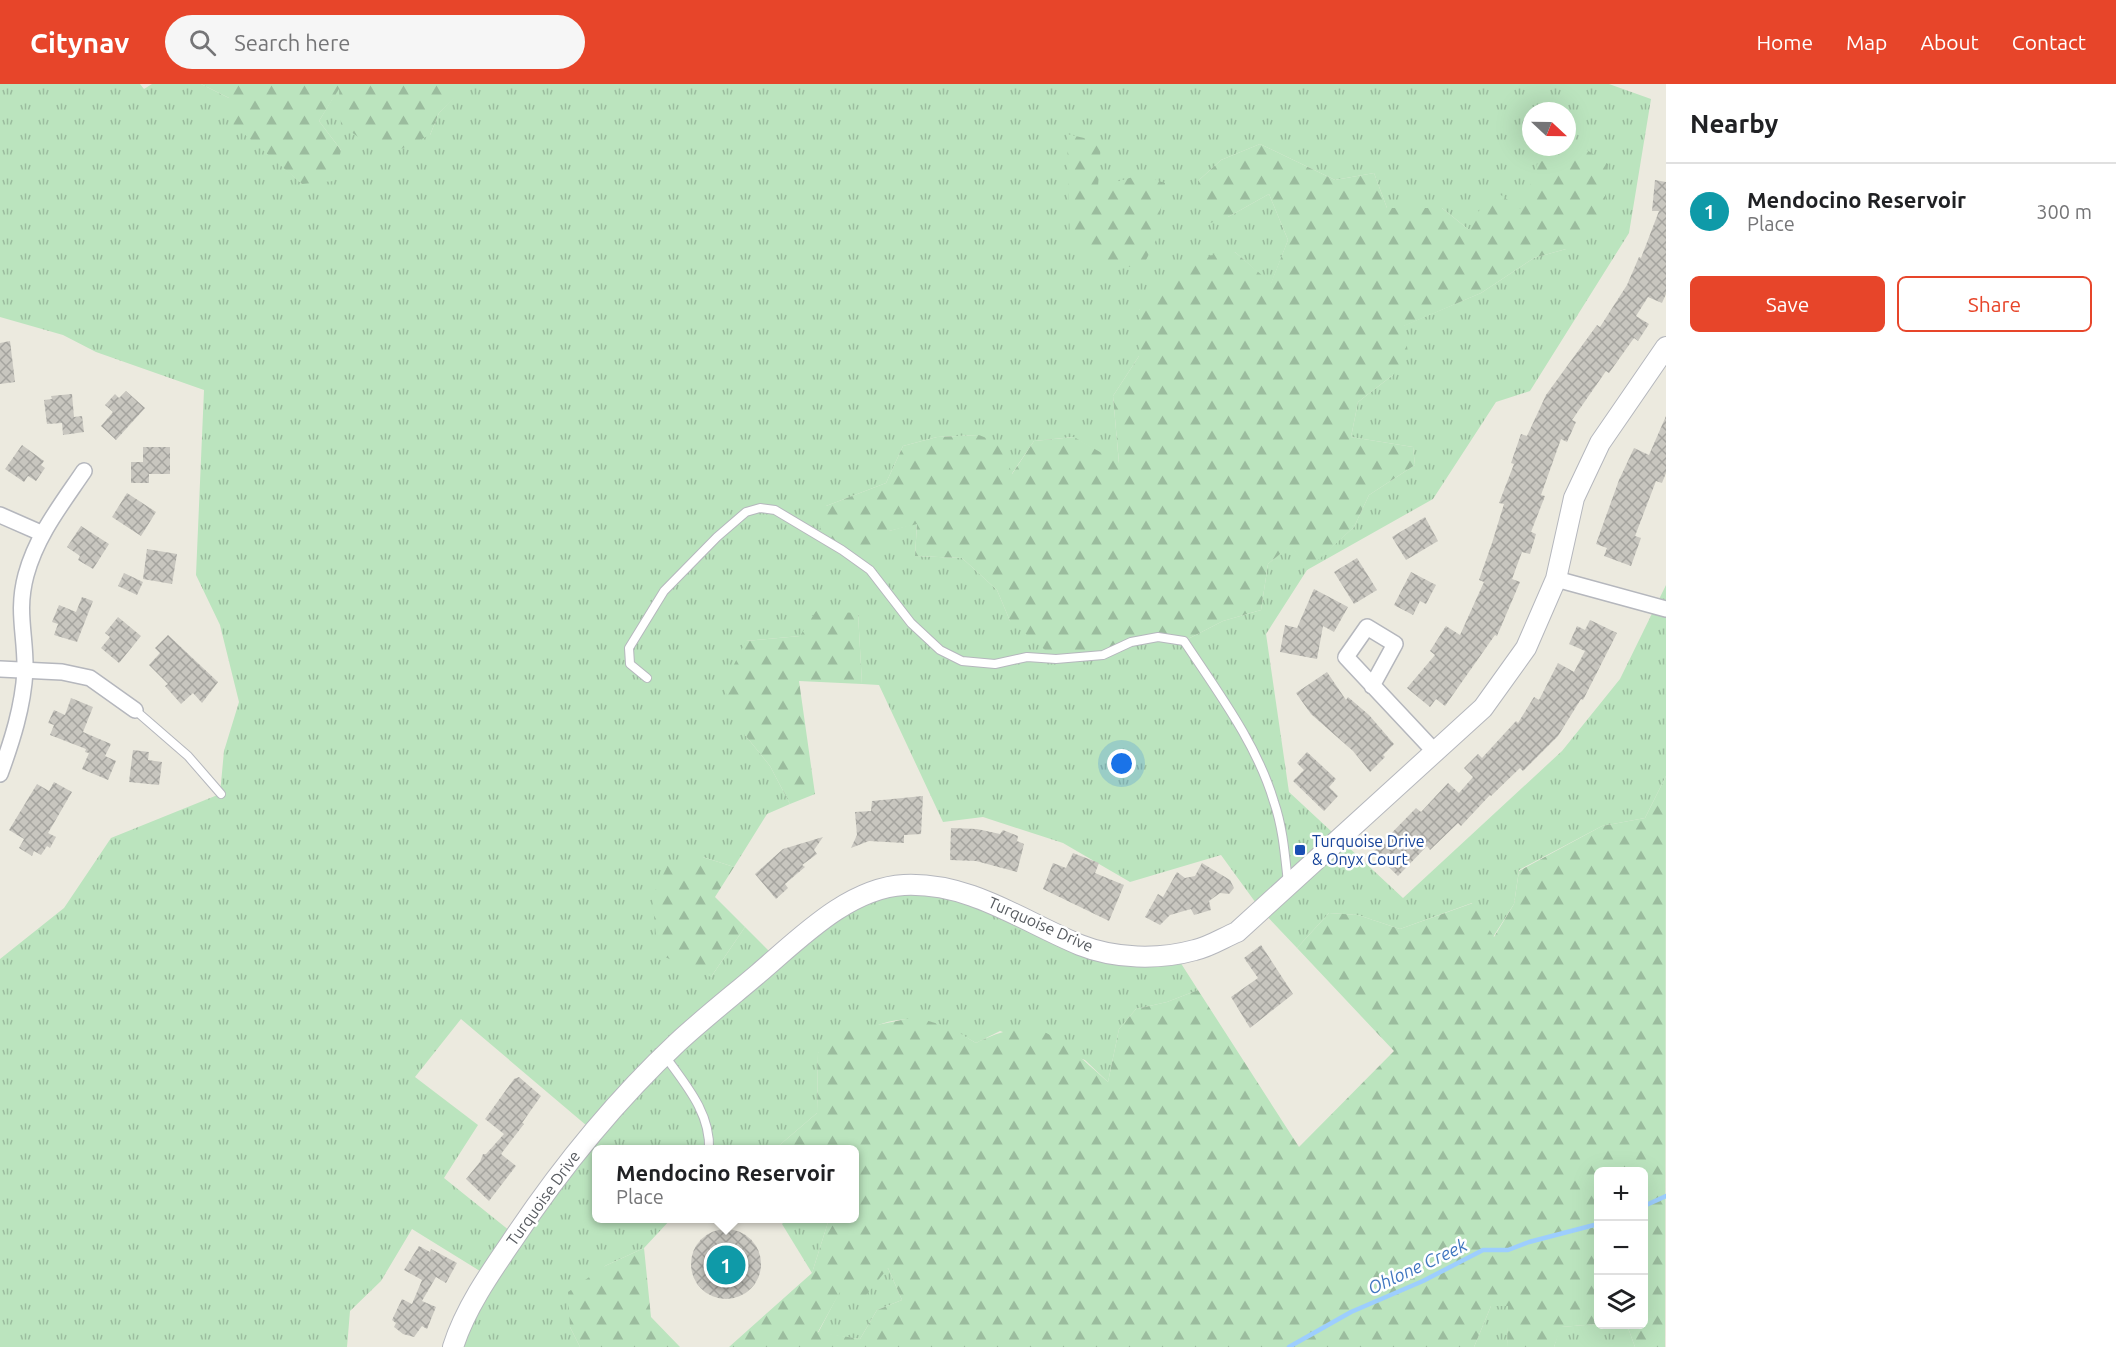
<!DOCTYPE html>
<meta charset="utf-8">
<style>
:root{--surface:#fff;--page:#f6f6f6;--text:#202124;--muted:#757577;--line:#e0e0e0;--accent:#e7452a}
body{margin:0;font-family:Ubuntu,sans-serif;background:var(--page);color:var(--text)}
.controls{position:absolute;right:18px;bottom:18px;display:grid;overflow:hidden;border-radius:9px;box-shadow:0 6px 24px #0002}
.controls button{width:54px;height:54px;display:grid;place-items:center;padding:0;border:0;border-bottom:2px solid var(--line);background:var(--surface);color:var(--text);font:30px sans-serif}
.compass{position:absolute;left:1522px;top:18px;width:54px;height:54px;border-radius:50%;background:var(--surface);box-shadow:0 6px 24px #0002;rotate:112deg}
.you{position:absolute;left:1122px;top:680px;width:21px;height:21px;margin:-15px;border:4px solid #fff;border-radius:50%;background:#1a73e8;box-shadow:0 0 0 9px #1a73e833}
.badge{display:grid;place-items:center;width:39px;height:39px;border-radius:50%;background:var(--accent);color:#fff;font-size:20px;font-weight:700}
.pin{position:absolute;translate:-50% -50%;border:3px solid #fff;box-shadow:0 2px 6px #0006}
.popup{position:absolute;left:592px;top:1061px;width:267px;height:78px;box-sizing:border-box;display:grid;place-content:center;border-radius:9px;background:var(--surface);filter:drop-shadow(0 2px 4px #0005);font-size:20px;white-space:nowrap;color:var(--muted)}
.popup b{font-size:22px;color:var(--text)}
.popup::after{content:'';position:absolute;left:50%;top:100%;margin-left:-12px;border:12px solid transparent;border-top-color:var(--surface)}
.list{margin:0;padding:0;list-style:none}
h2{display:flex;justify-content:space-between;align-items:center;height:78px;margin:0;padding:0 24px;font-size:26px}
h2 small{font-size:20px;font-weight:400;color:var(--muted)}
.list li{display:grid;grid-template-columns:39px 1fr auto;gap:18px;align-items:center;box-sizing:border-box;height:96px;padding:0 24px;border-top:2px solid var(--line)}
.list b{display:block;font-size:22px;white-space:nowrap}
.list p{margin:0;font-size:20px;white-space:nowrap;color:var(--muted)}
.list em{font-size:20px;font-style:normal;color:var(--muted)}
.actions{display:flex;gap:12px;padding:18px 24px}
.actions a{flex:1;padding:14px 0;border:2px solid var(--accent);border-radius:9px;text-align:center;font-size:21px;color:var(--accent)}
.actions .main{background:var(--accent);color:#fff}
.icon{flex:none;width:33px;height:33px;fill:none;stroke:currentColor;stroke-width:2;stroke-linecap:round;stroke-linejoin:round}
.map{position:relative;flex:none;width:1666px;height:1263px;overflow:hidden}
header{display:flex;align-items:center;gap:36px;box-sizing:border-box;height:84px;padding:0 30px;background:var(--accent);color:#fff}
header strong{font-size:28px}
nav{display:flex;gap:33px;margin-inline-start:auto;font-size:21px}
.search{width:420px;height:54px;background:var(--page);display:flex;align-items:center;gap:15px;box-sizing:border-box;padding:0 21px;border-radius:33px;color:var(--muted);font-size:22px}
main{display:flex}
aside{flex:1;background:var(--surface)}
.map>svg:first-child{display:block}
</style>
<header>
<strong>Citynav</strong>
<div class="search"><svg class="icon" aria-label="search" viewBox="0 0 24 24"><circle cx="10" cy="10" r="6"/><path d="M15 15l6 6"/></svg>Search here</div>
<nav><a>Home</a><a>Map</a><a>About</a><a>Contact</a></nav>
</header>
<main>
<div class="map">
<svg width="1666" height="1263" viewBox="0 0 1666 1263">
<defs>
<pattern id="grass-tufts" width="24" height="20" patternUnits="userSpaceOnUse" patternTransform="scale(1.5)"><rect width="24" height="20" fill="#bbe4be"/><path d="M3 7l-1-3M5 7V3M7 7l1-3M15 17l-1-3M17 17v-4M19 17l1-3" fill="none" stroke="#9bbc9e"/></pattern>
<pattern id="forest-firs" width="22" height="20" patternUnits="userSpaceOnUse" patternTransform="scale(1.5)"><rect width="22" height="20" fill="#bbe4be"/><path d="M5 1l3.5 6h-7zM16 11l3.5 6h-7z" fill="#9bbc9e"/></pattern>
<pattern id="building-cross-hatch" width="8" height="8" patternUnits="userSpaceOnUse" patternTransform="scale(1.5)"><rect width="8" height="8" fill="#c8c6bf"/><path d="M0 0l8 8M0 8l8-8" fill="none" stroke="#a5a49f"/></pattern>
</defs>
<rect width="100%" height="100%" fill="#eceadf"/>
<g fill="url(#grass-tufts)" fill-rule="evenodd">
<path d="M0 0H140L144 5 152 0H201L229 14 271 72 302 100 341 66 319 37 339 4 430 51 439 29 458 10 459 0H1609L1651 15 1629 149 1530 307 1496 318 1433 415 1307 486 1266 550 1289 708 1403 814 1562 667 1620 595 1666 501V692L1645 734 1602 742 1519 786 1514 820 1493 853 1472 819 1400 845 1358 831 1329 829 1297 864 1261 826 1221 771 1130 798 1063 759 983 733 943 738 879 601 862 600 858 529 800 552 746 557 745 651 770 682 790 720 767 730 734 783 703 773 711 893 745 843 776 874 859 813 945 803 1082 862 1175 870 1198 906 1167 918 1136 925 1119 945 1108 998 1085 976 1000 947 976 959C908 917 883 937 818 969L817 1029 775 1065 597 1066V1134L671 1135 644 1164 605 1182 570 1243 580 1263H453L488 1192 412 1145 381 1197 350 1227 347 1263H0V875L64 824 111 754 220 710 224 667 239 618 220 541 196 491 204 306 96 268 63 251 0 233ZM1531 27H1567V63H1531ZM1260 60 1335 96 1374 89 1387 124H1442L1469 146 1522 126 1566 165 1534 174 1481 209 1403 242 1393 291 1358 318 1351 353 1413 363 1415 381 1369 411 1354 443 1307 485 1291 460 1268 480 1261 526 1223 537 1184 557 1010 537 997 506 962 474 915 472 917 439 889 447 826 422 886 399 903 362 937 353 979 351 1011 391 1034 357 1073 353 1119 380 1113 312 1139 272V226L1235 168 1271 200 1288 156 1269 110 1228 133 1198 97 1221 76ZM461 935 593 1047 515 1151 444 1094 478 1041 415 993Z"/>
<polygon points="787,1135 829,1135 812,1189 782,1140"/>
<polygon points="888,1184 902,1216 877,1226 860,1255 818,1249 840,1207"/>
<polygon points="1491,1222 1509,1222 1507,1263 1474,1263"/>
<polygon points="1598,1240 1627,1241 1635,1263 1554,1263 1560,1243"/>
</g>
<g fill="url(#forest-firs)" fill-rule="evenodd">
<polygon points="201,0 459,0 459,10 439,29 430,51 399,66 370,61 341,41 339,5 319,37 341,66 334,97 302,100 227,35 229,14"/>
<path d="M1067 50 1101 58 1098 103 1140 91 1165 99 1156 156 1143 182C1107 185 1099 178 1070 158Z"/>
<polygon points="1260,60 1335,96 1374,89 1387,124 1442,124 1469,146 1491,104 1522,126 1538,78 1587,66 1608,80 1604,127 1566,165 1534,174 1481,209 1404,242 1408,269 1393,291 1358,318 1351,353 1413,363 1415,381 1369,411 1354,443 1307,486 1291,461 1268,480 1261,526 1223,537 1184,557 1158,553 1103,571 1056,575 1010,537 997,506 962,474 915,472 917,440 889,447 870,486 818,451 826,422 886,399 903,362 937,353 979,351 1001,360 1012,390 1034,357 1074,353 1119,379 1113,312 1139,272 1139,226 1162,199 1199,173 1235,168 1271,199 1288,156 1269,110 1228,133 1207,140 1198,97 1221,76"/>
<polygon points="816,527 858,529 862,600 799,597 815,710 790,720 770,682 745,651 723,602 746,557 800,552"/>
<path d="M1666 692 1665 1263H1635L1627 1241 1644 1240V1088H1598V1240L1561 1243 1554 1263H1507L1508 1222H1491L1474 1263H729L812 1189 829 1135 855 1134V1066L775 1065 817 1029 818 969 833 950 916 933 951 944 976 959C992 951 1022 939 1040 946 1061 954 1091 983 1108 998L1119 945 1136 925 1167 918 1198 906 1299 1063 1394 967 1297 864 1329 829 1358 831 1400 845 1473 819 1494 853 1514 820 1519 787 1602 742 1645 734ZM888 1184 902 1216 877 1226 860 1255 818 1248 840 1208 859 1220Z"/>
<polygon points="703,773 734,783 715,813 745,843 711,893 658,870 652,813 668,781"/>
<polygon points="644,1164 651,1233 680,1263 580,1263 570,1243 568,1208 605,1182"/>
</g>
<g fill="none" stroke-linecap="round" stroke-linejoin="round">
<g stroke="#9dcefe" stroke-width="4.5">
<polyline points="1644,1122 1666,1112"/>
<polyline points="1289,1263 1351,1228 1423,1197 1483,1166 1508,1166 1529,1158 1598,1140"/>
</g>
</g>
<g fill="url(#building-cross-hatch)">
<polygon points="1655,96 1666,98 1666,210 1662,219 1648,213 1636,232 1649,240 1638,257 1634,254 1609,289 1606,287 1572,336 1576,338 1567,358 1561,355 1541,411 1545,412 1531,448 1536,450 1530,470 1522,468 1512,495 1520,498 1497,552 1495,551 1445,622 1436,615 1430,623 1407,604 1435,571 1430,567 1446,542 1460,551 1484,498 1479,496 1492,459 1504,420 1499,419 1514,380 1511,379 1521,350 1527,352 1546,311 1597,241 1600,243 1627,201 1639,173 1641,174 1659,127 1652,127"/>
<polygon points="10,257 15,298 0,300 0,259"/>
<polygon points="126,307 145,324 116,356 101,342 113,328 105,321 115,310 119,314"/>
<polygon points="72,310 74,333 82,332 84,348 63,351 62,339 47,340 44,316 52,315 51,312"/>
<polygon points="1666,332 1666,389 1662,399 1656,397 1635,452 1641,454 1631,482 1604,472 1607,464 1596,460 1619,396 1634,364 1649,371"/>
<polygon points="22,361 44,377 41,381 45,384 36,397 28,392 24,398 5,385"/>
<polygon points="143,363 170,363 170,390 149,390 149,399 131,399 131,378 143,378"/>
<polygon points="127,409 156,428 141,452 112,433"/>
<polygon points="1425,433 1438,457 1406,476 1392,453"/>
<polygon points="81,442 109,460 93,485 78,476 80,472 67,463"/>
<polygon points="147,465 177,470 172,500 143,495"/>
<polygon points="1357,474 1377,506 1354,520 1334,488"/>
<polygon points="1411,488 1436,501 1426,520 1420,517 1413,531 1394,521"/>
<polygon points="124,489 143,498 137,511 118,502"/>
<polygon points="1314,505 1348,523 1334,548 1323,542 1317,575 1280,568 1285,541 1297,544"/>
<polygon points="82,513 93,517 77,558 54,551 58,540 52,538 59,521 76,528"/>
<polygon points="118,533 141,552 119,579 101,564 110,553 105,549"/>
<polygon points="1590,536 1617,549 1583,616 1581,615 1558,652 1523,687 1520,684 1491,712 1490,711 1461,742 1458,739 1430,766 1427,762 1398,792 1373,768 1416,724 1421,728 1448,699 1459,709 1473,693 1464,684 1478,670 1482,674 1516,637 1518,639 1534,613 1539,616 1558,579 1574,588 1585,567 1569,560 1577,542 1585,546"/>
<polygon points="168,551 218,598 202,619 193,609 181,620 165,602 168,600 149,581 160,569 155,564"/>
<polygon points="1327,588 1346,616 1348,613 1369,631 1394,660 1383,671 1385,673 1370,688 1353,667 1311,630 1296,609"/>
<polygon points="71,614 93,623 83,648 111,660 105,672 116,677 108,696 82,685 89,669 85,668 86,665 50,651 54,641 48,639 54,626 65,631"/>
<polygon points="133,666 149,668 148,676 162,678 159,701 129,698"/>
<polygon points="1307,668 1336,695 1329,703 1338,712 1324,727 1293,697 1304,686 1297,679"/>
<polygon points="54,698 72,708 48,749 56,753 50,764 47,762 41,771 34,767 32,772 19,764 24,755 9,746 37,700 49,707"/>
<polygon points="923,712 921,750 904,751 904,759 869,757 851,764 857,751 855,728 871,727 872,717"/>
<polygon points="951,744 977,745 1000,750 1003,746 1018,752 1017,757 1024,760 1017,788 976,777 950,776"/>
<polygon points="823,753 814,766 817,770 802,781 805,783 785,800 788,804 776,815 755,790 783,765"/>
<polygon points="1073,769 1099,779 1095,789 1124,801 1109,837 1043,805 1053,779 1066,784"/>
<polygon points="1202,779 1230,796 1234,804 1229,810 1220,809 1209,817 1211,826 1194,831 1191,825 1170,831 1160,841 1145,833 1158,810 1163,813 1177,788 1185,794 1195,792"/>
<polygon points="1261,861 1293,910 1250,944 1231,913 1258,894 1244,874"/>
<polygon points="519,993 541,1012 522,1039 524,1040 501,1070 516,1082 489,1117 466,1095 480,1078 483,1070 486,1070 504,1050 485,1035 514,995"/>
<circle cx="726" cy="1180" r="35"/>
<polygon points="419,1162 430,1168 431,1165 457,1179 446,1199 436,1193 422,1217 436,1223 427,1245 422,1242 414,1253 403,1250 394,1243 396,1239 392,1236 402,1215 412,1220 422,1196 404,1186"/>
</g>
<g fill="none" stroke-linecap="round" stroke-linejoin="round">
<defs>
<g id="service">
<path d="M647 594 630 580 629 564 664 507 717 453 746 428 760 424 775 426 842 466 870 486 911 539 940 566 962 577 995 580 1027 573 1056 575 1103 571 1131 558 1158 553 1184 557C1217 607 1257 660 1274 718 1283 744 1285 772 1288 799"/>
<polyline points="135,626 188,672 221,710"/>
<path d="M665 972C685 1000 711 1029 709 1066"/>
</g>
<g id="minor">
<polyline points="0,431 41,449"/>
<polyline points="1556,495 1666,525"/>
<polyline points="0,585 62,588 90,594 135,626"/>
<polyline points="1372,602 1395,560 1367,543 1346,573 1436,669"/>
<path d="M0 690C12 657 23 623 25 587 26 552 16 528 26 491 37 451 61 421 84 387"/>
</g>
<path id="tertiary" d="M453 1263C465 1225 490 1189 512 1157 560 1085 615 1017 678 958 704 934 732 912 759 889 799 855 848 804 904 801 970 798 1022 837 1080 861 1115 875 1159 876 1195 866 1209 863 1223 854 1237 848L1483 624 1526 564 1556 495 1574 414 1600 359 1666 263"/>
</defs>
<use href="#service" stroke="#b5b7bd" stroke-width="10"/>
<use href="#minor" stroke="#b5b7bd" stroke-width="18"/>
<use href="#tertiary" stroke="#b5b7bd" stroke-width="22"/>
<use href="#service" stroke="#fff" stroke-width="8"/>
<use href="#minor" stroke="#fff" stroke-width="15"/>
<use href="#tertiary" stroke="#fff" stroke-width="20"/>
</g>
<rect fill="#1a4fb4" stroke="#fff" stroke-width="2" x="1294" y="760" width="12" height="12" rx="3"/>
<g text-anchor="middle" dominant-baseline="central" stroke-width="5" stroke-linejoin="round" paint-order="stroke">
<g font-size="16" fill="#164399" stroke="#fff" text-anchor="start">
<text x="1312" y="757">Turquoise Drive<tspan x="1312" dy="18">&amp; Onyx Court</tspan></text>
</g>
<g font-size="16" fill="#585c61" stroke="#fff">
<text transform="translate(1041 840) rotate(24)">Turquoise Drive</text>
<text transform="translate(543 1114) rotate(-54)">Turquoise Drive</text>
</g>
<g font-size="18" font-style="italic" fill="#4177c0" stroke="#fff">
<text transform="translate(1417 1182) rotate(-25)">Ohlone Creek</text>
</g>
</g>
</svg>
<div class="controls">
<button>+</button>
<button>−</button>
<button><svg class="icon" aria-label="layers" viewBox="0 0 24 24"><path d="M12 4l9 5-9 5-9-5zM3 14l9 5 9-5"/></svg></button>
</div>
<svg class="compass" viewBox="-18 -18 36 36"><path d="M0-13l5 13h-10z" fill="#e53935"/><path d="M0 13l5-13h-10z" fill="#757577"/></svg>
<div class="you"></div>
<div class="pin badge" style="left:726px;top:1181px;background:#0f9aa8">1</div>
<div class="popup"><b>Mendocino Reservoir</b>Place</div>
</div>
<aside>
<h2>Nearby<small></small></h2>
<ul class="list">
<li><span class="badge" style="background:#0f9aa8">1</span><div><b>Mendocino Reservoir</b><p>Place</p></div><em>300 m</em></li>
</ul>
<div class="actions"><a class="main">Save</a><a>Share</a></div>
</aside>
</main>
